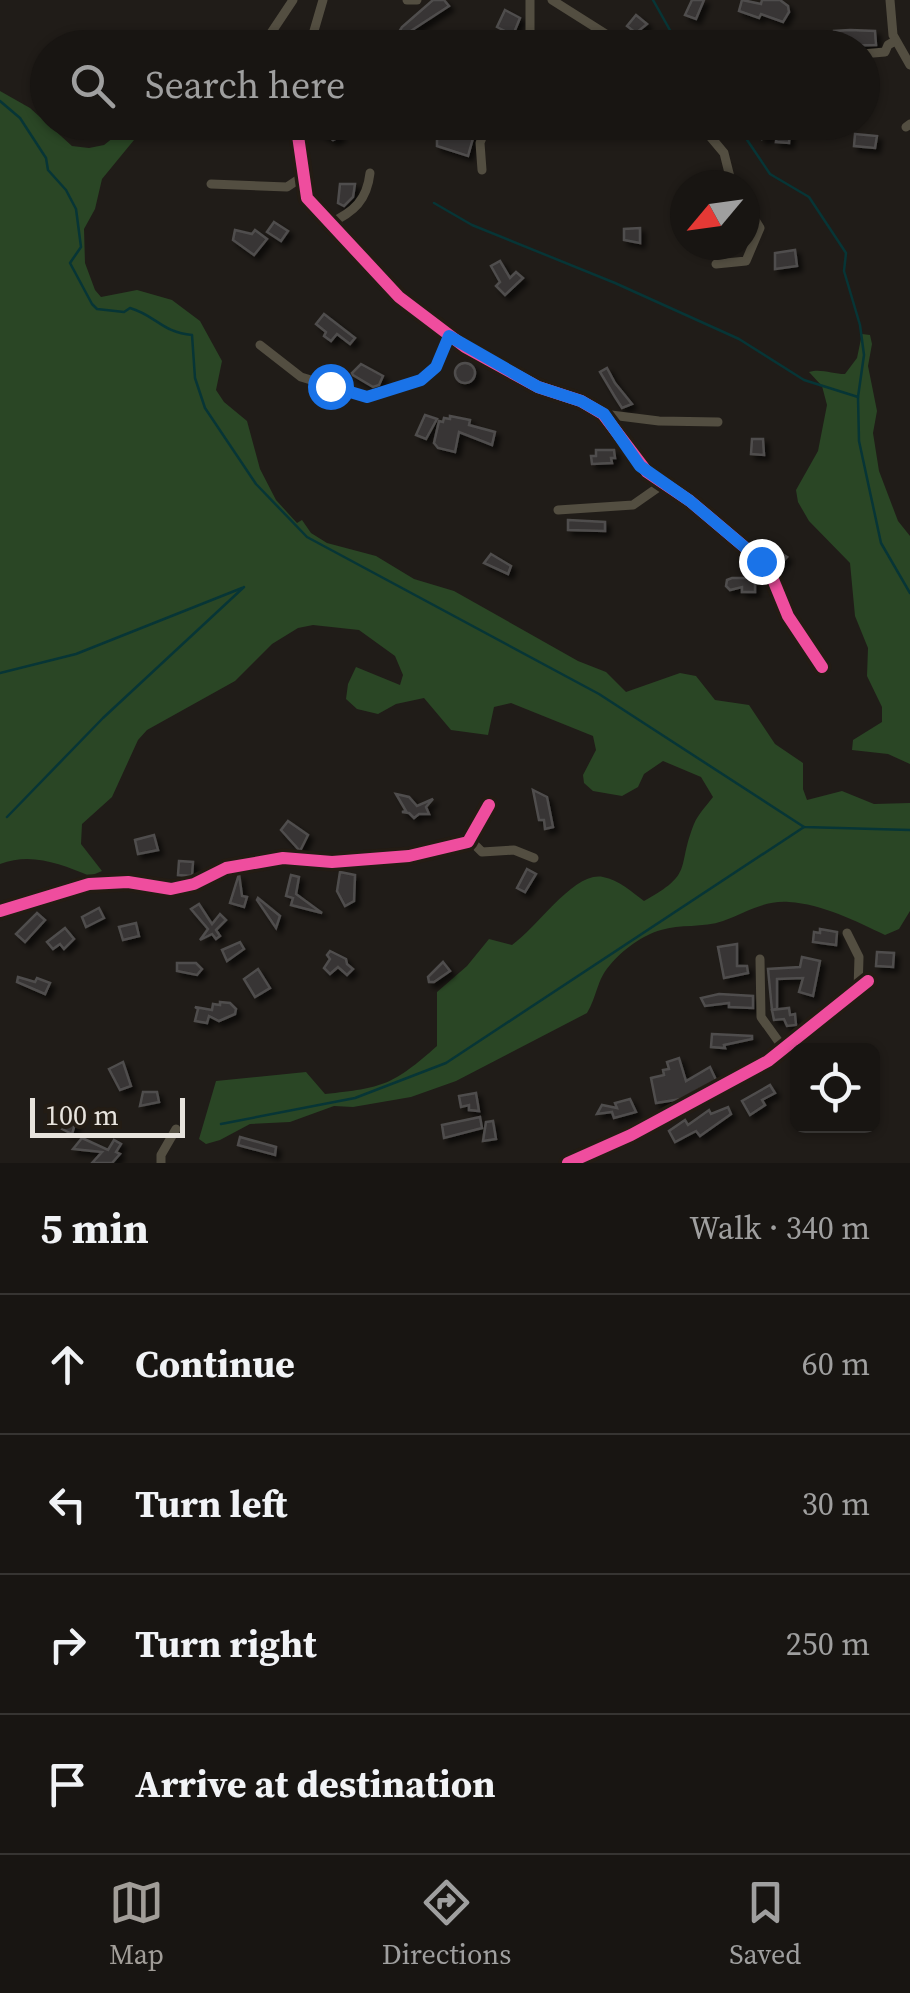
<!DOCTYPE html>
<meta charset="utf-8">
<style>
:root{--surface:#181512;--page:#211e1b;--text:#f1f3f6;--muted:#9f9f9f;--line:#363432;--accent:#a19d98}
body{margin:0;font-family:"Source Serif 4",serif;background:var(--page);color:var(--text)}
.controls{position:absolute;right:30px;bottom:30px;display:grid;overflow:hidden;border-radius:15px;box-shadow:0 2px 8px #0004}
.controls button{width:90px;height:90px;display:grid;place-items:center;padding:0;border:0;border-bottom:2px solid var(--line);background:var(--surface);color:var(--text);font:50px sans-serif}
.compass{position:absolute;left:670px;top:170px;width:90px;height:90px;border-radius:50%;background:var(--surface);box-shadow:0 2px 8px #0004;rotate:241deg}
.scale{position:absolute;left:30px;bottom:25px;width:155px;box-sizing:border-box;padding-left:10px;border:5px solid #e7e3dd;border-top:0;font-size:28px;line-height:35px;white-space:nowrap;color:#e7e3dd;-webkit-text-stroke:8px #231c14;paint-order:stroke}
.stop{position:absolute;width:30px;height:30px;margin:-22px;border:8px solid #1a73e8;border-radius:50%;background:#fff}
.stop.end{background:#1a73e8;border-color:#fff;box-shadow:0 2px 10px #0008}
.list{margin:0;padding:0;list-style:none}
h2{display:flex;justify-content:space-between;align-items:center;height:130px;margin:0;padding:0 40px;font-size:42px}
h2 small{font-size:32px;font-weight:400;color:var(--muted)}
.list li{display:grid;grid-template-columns:65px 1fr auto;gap:30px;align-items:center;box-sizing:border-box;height:140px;padding:0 40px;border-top:2px solid var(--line)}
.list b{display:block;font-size:38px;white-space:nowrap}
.list em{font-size:32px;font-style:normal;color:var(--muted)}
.icon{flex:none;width:55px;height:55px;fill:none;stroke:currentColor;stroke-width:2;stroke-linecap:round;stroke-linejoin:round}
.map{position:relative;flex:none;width:910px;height:1163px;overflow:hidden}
.search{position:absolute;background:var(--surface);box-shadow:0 2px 8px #0004;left:30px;right:30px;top:30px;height:110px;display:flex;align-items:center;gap:25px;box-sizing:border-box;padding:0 35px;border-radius:55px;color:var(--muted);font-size:38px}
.sheet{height:690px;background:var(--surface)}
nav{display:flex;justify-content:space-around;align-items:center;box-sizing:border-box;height:140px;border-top:2px solid var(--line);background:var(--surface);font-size:28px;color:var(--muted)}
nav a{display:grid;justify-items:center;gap:5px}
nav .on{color:var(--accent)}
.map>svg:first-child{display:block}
</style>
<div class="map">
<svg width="910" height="1163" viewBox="0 0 910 1163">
<defs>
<filter id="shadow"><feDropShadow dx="4.5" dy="4.5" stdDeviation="2.5" flood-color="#0009"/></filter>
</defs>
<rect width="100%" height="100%" fill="#201c18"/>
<g fill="#2a4625">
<path d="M0 91 30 108 72 146 89 148 104 145 132 123H168L174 132 146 135 134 140 102 179 95 209 84 229 85 263 95 290 101 297 137 290 172 300 200 321 222 361 216 390 224 402 247 421 260 469 276 500 297 523 302 520 311 533 327 543 376 556 414 579 454 591 578 661 606 672 626 692 680 673 696 676 715 700 749 705 775 744 803 763V789L807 800 842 791 874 804 910 803V911L899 929 885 935C856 921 822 904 789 902 764 900 745 913 723 921 703 928 680 924 661 930 643 935 622 950 610 965 597 979 597 997 587 1013L456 1081 411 1097 353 1107 334 1106 290 1122 250 1124 220 1140 206 1144 199 1139 216 1081 306 1072 325 1094C383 1088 393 1085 437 1046V992L467 966 489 939 512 945C538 927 574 871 603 877 619 880 632 892 644 901 695 873 676 869 694 824 698 814 707 805 713 797L701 777 663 761 644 774 638 787 622 796 593 791 584 783 583 775 596 750 593 736 511 703 494 707 488 735 451 730 424 698 396 704 378 714 357 709 346 699 348 684 356 667 400 685 403 675 395 656 359 630 313 625 298 628 272 644 235 681 147 730 138 740 112 797 82 824 81 844 102 871 90 876C60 864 32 852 0 864Z"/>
<path d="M862 334 870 335 872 344 868 366 877 411 873 433 879 471 898 521 910 536V764L888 754 852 750 853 740 882 722V707L867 676 868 648 855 616 850 563 809 521 798 502 796 490 818 451 827 405 822 386 809 372C820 368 833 374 845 374L857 358Z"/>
</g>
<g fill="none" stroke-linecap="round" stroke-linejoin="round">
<g stroke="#073536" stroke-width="2.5">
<polyline points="653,0 680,48"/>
<path d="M0 101 20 118 46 158 48 170 66 190 76 209 81 247 70 263 92 304 97 309 124 312 130 308C155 315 163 333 192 335L195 378 205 408 256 484 307 537 599 694 804 827 910 830"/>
<polyline points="735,122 770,174 809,197 846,253 844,271 860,325 864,355 858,397 859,441 881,543 910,593"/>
<polyline points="434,203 472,225 615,283 739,339 804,380 858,397"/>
<polyline points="0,673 76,654 242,588"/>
<polyline points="7,817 103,718 244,587"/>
<polyline points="221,1124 355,1098 446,1063 804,827"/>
</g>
</g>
<g fill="#373434" stroke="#504e4d" stroke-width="2.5" filter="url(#shadow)">
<polygon points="433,0 444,0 449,6 400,38 397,35 402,27"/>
<polygon points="692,0 704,0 696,19 685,15"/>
<polygon points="742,0 761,4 762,0 780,0 788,6 789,12 783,22 761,14 759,18 739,11"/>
<polygon points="505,10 520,18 513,35 497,27"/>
<polygon points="636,15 647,24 636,33 627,26"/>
<polygon points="850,30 875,31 876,45 835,46 834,31"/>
<polygon points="103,32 140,47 140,48 119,48"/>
<polygon points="306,122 322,122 341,136 333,140"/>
<polygon points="477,124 468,156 437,146 437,140 444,131 465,136"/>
<polygon points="763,127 790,131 789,143 776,142 777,134 762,139 759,131"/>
<polygon points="855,134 877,136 875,148 854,146"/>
<polygon points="340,184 355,184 353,197 344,206 338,203"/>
<polygon points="274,222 288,231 281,241 267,232"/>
<polygon points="640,228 640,243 624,240 624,229"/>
<polygon points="235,230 252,234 255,230 267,239 254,255 233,240"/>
<polygon points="795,250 797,266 775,269 775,253"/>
<polygon points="500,261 510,278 516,272 523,278 505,295 496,286 500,282 491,266"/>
<polygon points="324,314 355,338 350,344 337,334 331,341 324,336 326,332 316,324"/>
<circle cx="465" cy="373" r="10"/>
<polygon points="361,364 383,376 379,385 373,387 353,375 352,373"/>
<polygon points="607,368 615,383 632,404 622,408 615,397 600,372"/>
<polygon points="425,415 437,419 426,439 416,435"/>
<polygon points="450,416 470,420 469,425 495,432 492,445 459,432 455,452 438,448 434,443 439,421 443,422 444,418 450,419"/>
<polygon points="752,439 763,439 764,455 751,454"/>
<polygon points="596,450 614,450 615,458 611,458 612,463 592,464 591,456 596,456"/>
<polygon points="568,520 605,522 605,531 568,530"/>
<polygon points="772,548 787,557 776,569 765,554"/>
<polygon points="491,554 511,566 508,574 484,563"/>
<polygon points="732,578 755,578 755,592 742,592 742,587 730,590 726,586 727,580"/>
<polygon points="533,790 547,797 553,827 545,829 544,820 539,820"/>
<polygon points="396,794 409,797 417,806 433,799 426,807 429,814 419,814 414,818 409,813 402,812 406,811"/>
<polygon points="288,821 308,835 300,851 281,830"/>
<polygon points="154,835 158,850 138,854 135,840"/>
<polygon points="179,861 193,862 192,876 178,875"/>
<polygon points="527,869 536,874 525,892 517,888"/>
<polygon points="340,872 355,875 354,901 345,906 337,891"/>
<polygon points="239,874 242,896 247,897 244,907 230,903"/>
<polygon points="291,875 299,877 296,894 322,913 291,905 293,898 286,896"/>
<polygon points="258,898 280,916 276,928 257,900"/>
<polygon points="199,904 212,924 220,914 226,920 216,930 220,936 216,939 212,934 200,940 208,929 191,909"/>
<polygon points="99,908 104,918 86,927 82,917"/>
<polygon points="37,913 45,920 25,942 16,934"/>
<polygon points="136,923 139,936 123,940 119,927"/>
<polygon points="65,928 74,939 64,949 60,944 53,949 47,942"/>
<polygon points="820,929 837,932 836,945 813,942 814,932 820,933"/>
<polygon points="240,942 244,949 227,961 222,950"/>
<polygon points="737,944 737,966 747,966 748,973 724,978 718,947"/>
<polygon points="330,951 346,959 347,964 353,969 347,975 338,967 330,974 324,968 330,959 327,955"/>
<polygon points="877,952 894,953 893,967 876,966"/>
<polygon points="802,957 820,961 813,996 799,992 803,978 777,979 777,1009 772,1010 768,969 800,967"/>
<polygon points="443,962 450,971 434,982 429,982 428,977"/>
<polygon points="177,963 196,963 202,969 197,975 177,971"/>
<polygon points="258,969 270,988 255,997 244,979"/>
<polygon points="18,977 35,982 37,978 50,983 45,994 17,982"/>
<polygon points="719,994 753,996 753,1008 729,1007 729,1003 705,1006 701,998"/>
<polygon points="220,1002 230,1003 236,1009 235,1014 219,1021 209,1016 207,1023 195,1021 198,1009 195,1007 212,1010 213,1004 220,1005"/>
<polygon points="789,1008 790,1015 795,1014 796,1025 787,1026 784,1019 774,1020 772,1010"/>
<polygon points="712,1034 752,1036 752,1039 724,1045 725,1048 711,1047"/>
<polygon points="679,1058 686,1081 710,1067 716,1080 681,1099 656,1103 651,1078 664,1075 663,1070 669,1069 667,1062"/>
<polygon points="123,1062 131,1086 120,1090 109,1069"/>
<polygon points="770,1085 775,1093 762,1100 765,1105 750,1115 742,1101"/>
<polygon points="143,1092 157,1092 159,1102 140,1106"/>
<polygon points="476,1093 479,1111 469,1110 469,1105 461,1107 459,1096"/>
<polygon points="630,1099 636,1112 614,1118 612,1112 597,1114 602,1105 617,1108 615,1103"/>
<polygon points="728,1107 731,1114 700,1136 696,1131 675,1142 669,1131 685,1120 688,1125 709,1110 711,1114"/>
<polygon points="69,1111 78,1114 72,1134 62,1129"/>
<polygon points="480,1117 482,1128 444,1138 442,1125"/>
<polygon points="493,1121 496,1139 483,1141 486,1122"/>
<polygon points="240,1137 276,1147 275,1155 238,1145"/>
<polygon points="82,1138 108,1150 114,1140 121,1144 116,1152 120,1154 112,1163 92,1163 102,1152 73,1149"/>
</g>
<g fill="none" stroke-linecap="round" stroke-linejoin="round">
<g stroke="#534e41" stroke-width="9">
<polyline points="407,0 417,0"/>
<polyline points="552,0 628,48"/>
<polyline points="890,0 893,35 910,65"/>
<polyline points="760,41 767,39 781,44 820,48"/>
<polyline points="261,48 293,0"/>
<polyline points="309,48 323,0"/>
<polyline points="530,48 530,0"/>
<polyline points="862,54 885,52 888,45 895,41"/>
<polyline points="296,122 307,198 399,297 465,347 538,387 581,401 603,414 647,472 690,501 761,561 772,577 788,616 822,667"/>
<polyline points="698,122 724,153 732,185"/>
<polyline points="906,127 910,124"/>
<polyline points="482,170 480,143 488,122"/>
<polyline points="211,184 287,187 302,177"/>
<path d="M330 223C354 212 367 200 370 173"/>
<polyline points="716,264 746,261 760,228 745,204"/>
<polyline points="260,345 301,377 367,397 421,380 436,367 449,336"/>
<polyline points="603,414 659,421 718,422"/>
<polyline points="558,510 633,505 663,484"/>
<polyline points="470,840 482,852 514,850 534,858"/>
<polyline points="0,911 89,884 128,882 171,889 194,884 226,868 283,858 332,862 409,856 468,842 489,805"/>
<polyline points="847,933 859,957 858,990"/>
<polyline points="760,959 761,1017 784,1049"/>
<polyline points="161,1163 161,1155 176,1129"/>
<polyline points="568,1163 631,1135 768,1061 868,981"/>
</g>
<defs>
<g id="cycleway">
<polyline points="296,122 307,198 399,297 465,347 538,387 581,401 603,414 647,472 690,501 761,561 772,577 788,616 822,667"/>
<polyline points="0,911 89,884 128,882 171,889 194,884 226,868 283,858 332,862 409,856 468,842 489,805"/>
<polyline points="568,1163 631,1135 768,1061 868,981"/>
</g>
</defs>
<use href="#cycleway" stroke="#231c14" stroke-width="19"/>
<use href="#cycleway" stroke="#ef4d9e" stroke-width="12"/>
</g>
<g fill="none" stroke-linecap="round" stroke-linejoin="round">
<polyline stroke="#1a73e8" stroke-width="12" points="330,386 367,397 421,380 436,367 449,336 538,387 581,401 604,414 640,466 690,501 761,561"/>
</g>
</svg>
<div class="controls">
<button><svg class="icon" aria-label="locate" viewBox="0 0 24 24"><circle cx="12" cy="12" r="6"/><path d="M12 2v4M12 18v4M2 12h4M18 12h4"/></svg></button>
</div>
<svg class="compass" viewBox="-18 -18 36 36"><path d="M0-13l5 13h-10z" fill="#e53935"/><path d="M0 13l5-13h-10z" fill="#9f9f9f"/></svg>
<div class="scale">100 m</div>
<div class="stop" style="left:330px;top:386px"></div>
<div class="stop end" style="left:761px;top:561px"></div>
<div class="search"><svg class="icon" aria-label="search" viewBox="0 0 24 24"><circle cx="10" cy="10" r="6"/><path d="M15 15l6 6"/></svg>Search here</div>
</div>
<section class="sheet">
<h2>5 min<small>Walk · 340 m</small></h2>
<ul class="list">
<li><svg class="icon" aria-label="ahead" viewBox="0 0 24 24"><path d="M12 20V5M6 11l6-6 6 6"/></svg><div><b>Continue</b></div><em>60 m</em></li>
<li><svg class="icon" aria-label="left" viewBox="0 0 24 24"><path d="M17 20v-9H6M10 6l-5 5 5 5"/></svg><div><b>Turn left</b></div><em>30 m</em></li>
<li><svg class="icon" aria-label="right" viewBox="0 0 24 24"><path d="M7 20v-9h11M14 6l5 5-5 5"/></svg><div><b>Turn right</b></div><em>250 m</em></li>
<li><svg class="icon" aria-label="arrive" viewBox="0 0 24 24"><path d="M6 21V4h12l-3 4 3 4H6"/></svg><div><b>Arrive at destination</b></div></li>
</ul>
</section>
<nav>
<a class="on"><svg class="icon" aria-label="map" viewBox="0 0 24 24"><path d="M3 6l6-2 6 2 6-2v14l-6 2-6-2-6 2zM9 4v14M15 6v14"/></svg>Map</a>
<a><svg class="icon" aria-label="directions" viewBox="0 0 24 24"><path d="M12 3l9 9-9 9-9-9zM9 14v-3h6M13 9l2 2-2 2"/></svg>Directions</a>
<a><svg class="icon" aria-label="saved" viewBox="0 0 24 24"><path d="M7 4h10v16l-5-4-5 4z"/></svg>Saved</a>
</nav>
